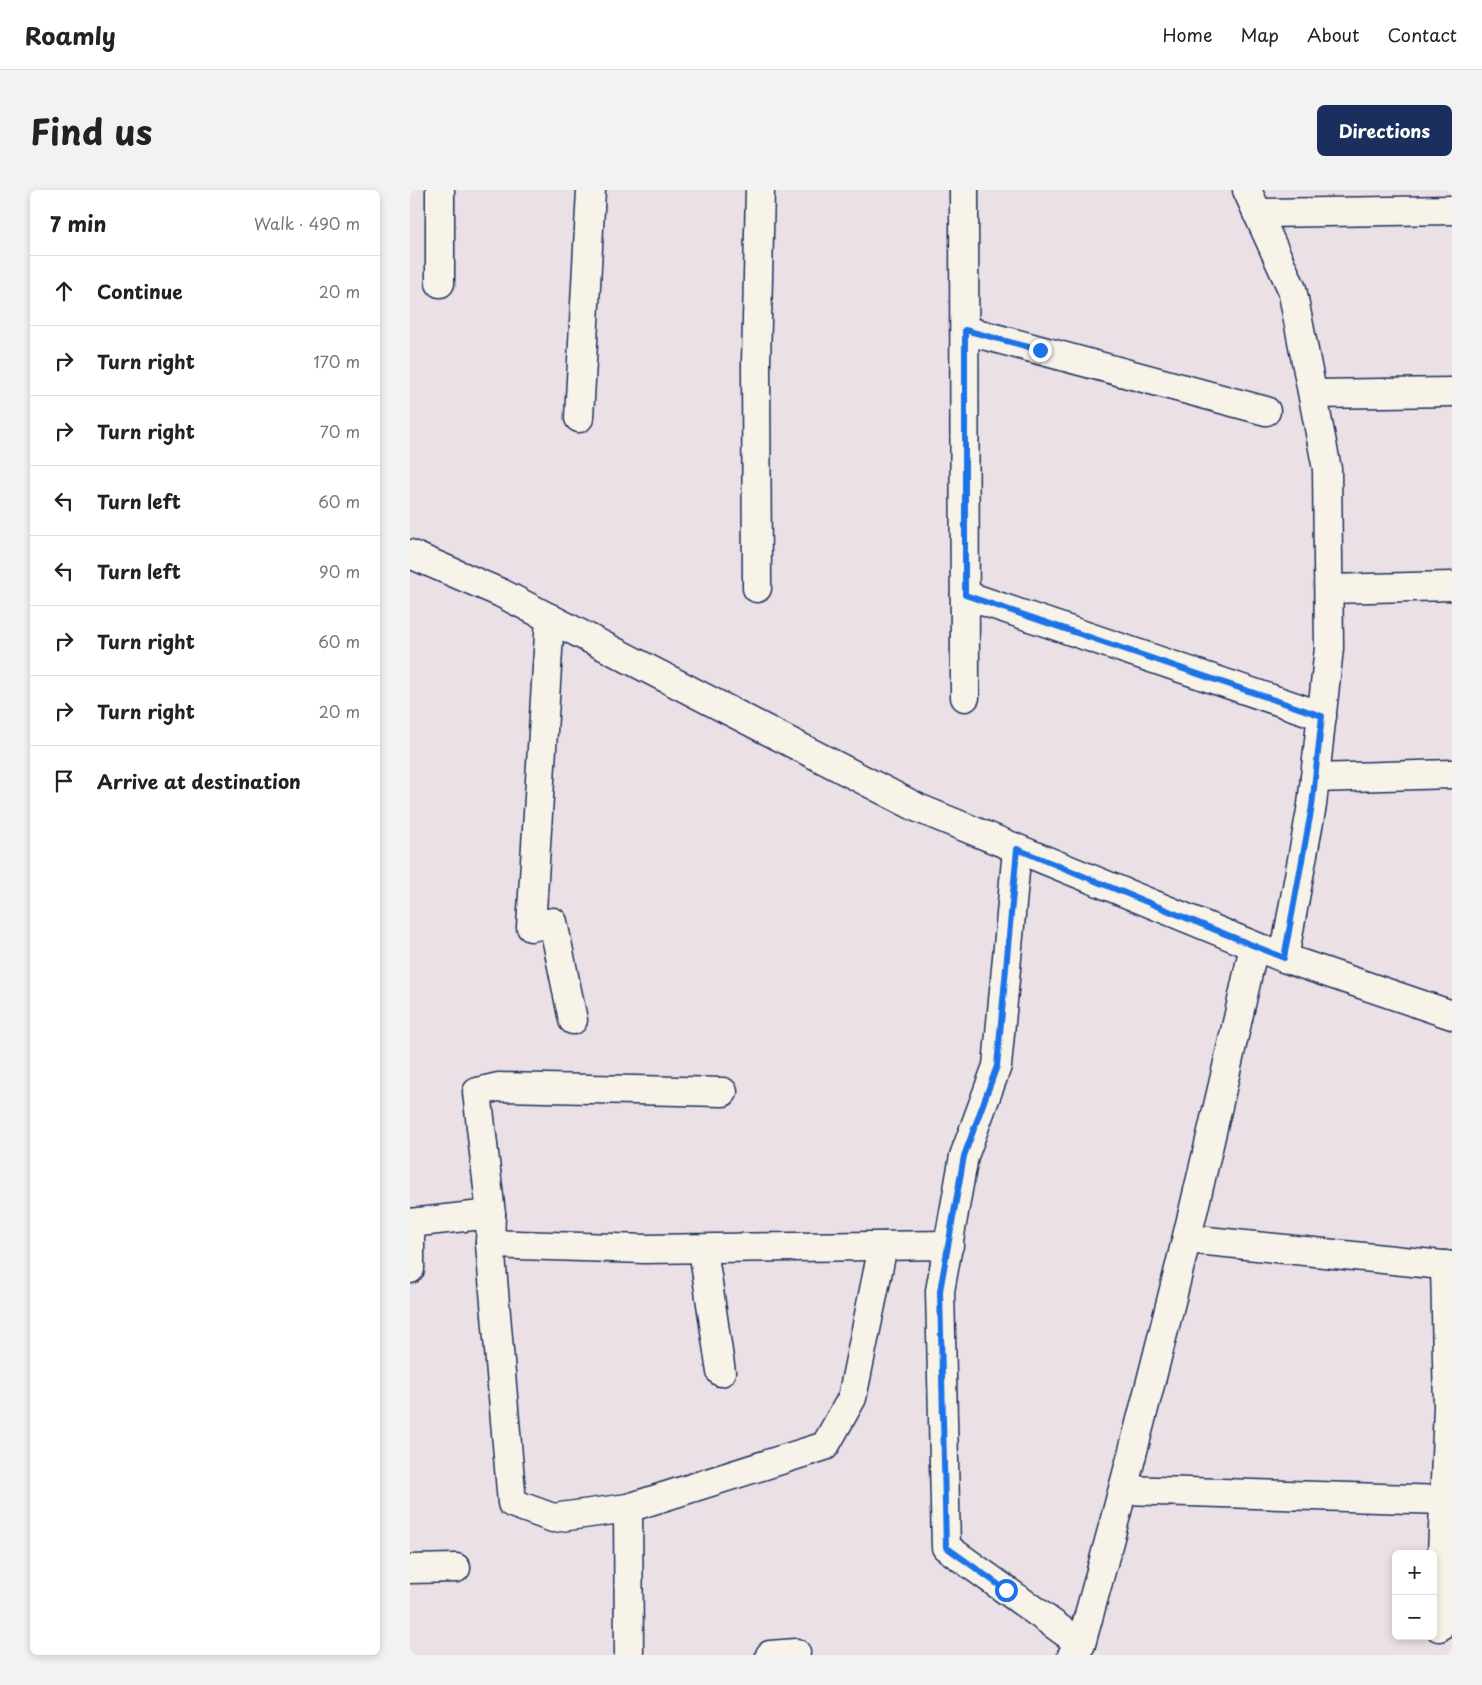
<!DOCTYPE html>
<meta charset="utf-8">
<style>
:root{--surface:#fff;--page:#f2f2f2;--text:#222;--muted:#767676;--line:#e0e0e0;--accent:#1b2f5e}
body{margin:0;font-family:"Playpen Sans",sans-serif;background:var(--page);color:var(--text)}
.controls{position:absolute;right:15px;bottom:15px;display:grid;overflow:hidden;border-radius:8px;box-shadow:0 2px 8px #0003}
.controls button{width:45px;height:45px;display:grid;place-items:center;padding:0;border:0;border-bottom:1px solid var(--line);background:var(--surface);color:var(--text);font:25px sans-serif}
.stop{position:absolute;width:15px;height:15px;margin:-11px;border:4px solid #1a73e8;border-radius:50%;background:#fff}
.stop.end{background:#1a73e8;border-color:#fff;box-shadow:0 1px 5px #0008}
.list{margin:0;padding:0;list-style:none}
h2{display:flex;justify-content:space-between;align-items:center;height:65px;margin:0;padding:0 20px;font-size:21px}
h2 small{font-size:16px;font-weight:400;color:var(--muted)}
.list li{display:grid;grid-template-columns:32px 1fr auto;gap:15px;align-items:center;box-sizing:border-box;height:70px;padding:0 20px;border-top:1px solid var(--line)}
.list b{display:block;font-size:19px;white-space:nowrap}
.list em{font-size:16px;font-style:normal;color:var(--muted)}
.icon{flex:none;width:28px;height:28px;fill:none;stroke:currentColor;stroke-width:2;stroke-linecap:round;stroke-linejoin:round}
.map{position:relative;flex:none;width:1042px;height:1465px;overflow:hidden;border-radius:8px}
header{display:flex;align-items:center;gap:30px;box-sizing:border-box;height:70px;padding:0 25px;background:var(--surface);border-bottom:1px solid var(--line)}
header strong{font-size:24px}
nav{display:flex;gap:28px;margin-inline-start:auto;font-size:18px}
.intro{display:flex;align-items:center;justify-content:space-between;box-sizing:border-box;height:120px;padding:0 30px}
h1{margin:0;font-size:35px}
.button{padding:12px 22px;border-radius:8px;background:var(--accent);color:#fff;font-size:18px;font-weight:700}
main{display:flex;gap:30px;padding:0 30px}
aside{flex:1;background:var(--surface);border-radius:8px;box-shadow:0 2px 8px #0003}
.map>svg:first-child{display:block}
</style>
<header>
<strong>Roamly</strong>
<nav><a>Home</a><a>Map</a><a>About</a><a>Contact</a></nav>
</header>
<div class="intro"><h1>Find us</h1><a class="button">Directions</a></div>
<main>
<aside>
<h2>7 min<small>Walk · 490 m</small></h2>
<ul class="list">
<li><svg class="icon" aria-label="ahead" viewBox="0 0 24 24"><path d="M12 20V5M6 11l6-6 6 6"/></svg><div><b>Continue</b></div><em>20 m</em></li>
<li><svg class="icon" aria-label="right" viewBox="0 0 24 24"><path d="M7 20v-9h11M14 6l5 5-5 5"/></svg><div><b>Turn right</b></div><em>170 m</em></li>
<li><svg class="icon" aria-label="right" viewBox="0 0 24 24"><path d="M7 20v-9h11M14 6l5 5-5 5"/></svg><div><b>Turn right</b></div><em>70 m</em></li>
<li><svg class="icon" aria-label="left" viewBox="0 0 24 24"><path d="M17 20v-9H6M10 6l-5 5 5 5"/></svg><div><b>Turn left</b></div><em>60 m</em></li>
<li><svg class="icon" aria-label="left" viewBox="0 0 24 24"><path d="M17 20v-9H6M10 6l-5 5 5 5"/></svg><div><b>Turn left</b></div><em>90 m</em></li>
<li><svg class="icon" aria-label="right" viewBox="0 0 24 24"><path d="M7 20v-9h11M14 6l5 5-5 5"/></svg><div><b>Turn right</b></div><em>60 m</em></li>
<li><svg class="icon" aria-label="right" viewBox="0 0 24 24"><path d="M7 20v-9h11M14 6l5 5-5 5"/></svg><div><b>Turn right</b></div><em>20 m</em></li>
<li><svg class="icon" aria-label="arrive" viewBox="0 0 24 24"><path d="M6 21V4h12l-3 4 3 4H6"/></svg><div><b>Arrive at destination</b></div></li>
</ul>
</aside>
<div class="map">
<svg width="1042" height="1465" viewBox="0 0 1042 1465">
<rect width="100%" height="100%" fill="#eae0e6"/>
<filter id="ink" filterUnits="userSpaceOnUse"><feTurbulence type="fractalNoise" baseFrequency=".02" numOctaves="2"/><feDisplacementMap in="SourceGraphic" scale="10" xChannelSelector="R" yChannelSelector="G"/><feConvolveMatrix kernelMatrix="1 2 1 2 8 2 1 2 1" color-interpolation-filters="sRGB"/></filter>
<g filter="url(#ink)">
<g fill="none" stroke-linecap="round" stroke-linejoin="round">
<defs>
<g id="minor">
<polyline points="30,0 30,93"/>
<polyline points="554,0 555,507"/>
<polyline points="837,0 882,99 917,279 919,458 902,615 874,768 1042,825"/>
<polyline points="847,23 1042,20"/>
<polyline points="555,140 856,221"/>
<polyline points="903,204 1042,202"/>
<polyline points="169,228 181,0"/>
<polyline points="0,364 91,403 508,618 874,768"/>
<polyline points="347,398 346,173 350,0"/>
<polyline points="919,399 1042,396"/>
<polyline points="555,405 912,526"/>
<polyline points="140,428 121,737 143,732 163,830"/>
<polyline points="905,588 1042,584"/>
<polyline points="607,659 587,876 554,966 530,1101 536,1357 671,1454"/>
<polyline points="81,1024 67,902 88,897 313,902"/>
<polyline points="777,1049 1042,1076"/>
<polyline points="80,1054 102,1313 143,1328 218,1318 415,1256 442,1208 473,1056"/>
<polyline points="293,1059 311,1182"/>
<polyline points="0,1079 0,1033 81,1024 80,1054 235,1059 539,1055"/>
<polyline points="714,1300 1034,1310"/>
<polyline points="218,1318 219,1465"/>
<polyline points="0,1379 46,1378"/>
<polyline points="1029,1437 1038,1217 1035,1075"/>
<polyline points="360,1465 386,1463"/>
<path d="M662 1465 671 1454C735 1223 793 990 844 756"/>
</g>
</defs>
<use href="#minor" stroke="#1b2f5e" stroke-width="31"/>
<use href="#minor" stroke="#f7f3e8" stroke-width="28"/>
</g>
</g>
<g fill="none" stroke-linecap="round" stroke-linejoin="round" filter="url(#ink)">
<polyline stroke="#1a73e8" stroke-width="6" points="596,1400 536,1357 530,1101 554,966 587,876 607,659 874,768 902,616 912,526 555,405 555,140 630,160"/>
</g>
</svg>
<div class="controls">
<button>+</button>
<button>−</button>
</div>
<div class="stop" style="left:596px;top:1400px"></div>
<div class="stop end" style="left:630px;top:160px"></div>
</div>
</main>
